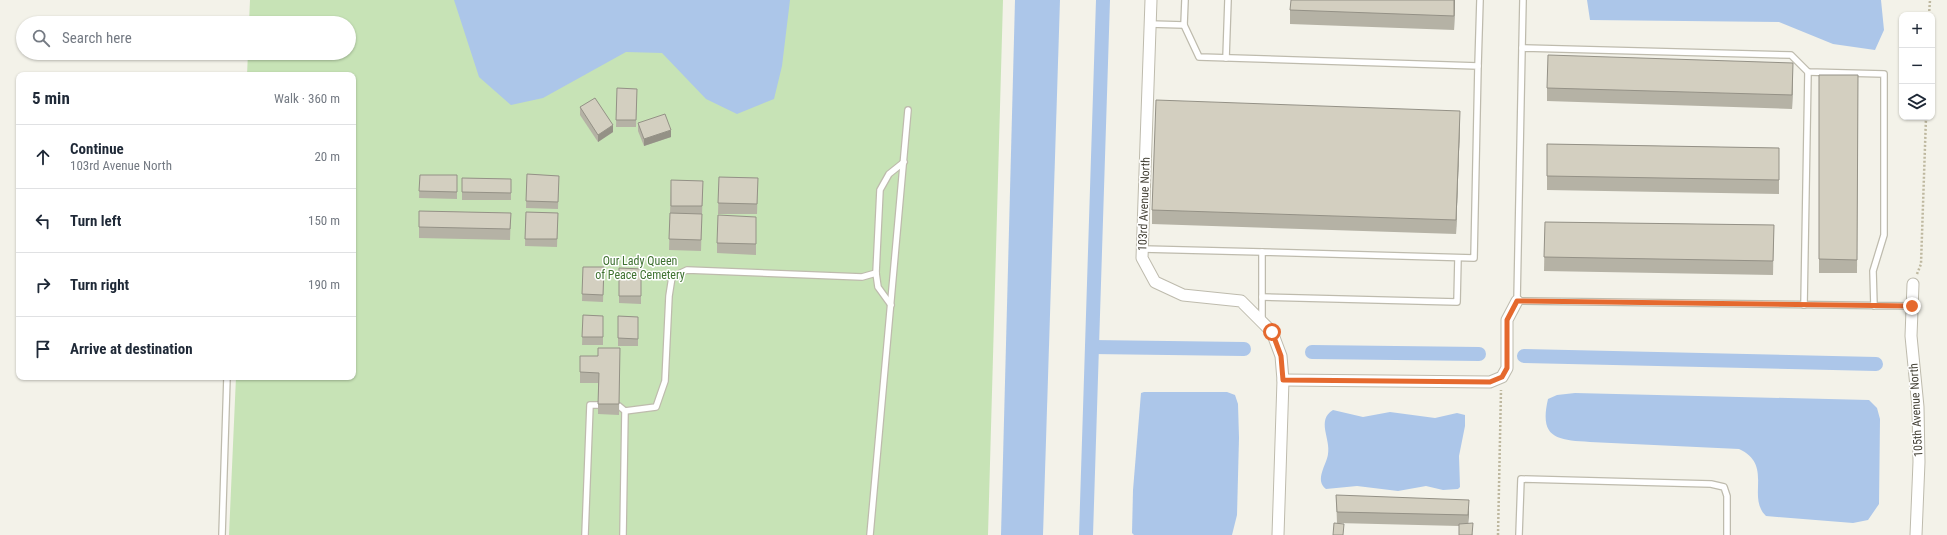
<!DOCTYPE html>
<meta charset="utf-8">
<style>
:root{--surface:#fff;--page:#f6f6f7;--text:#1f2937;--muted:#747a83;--line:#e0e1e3}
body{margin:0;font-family:"Roboto Condensed",sans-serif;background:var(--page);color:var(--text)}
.controls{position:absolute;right:12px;top:12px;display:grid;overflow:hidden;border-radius:8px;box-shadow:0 1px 3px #0004}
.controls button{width:36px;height:36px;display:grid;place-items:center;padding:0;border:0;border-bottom:1px solid var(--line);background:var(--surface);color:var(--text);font:20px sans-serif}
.stop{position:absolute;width:12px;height:12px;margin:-9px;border:3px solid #e5692e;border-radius:50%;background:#fff}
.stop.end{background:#e5692e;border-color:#fff;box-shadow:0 1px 4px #0008}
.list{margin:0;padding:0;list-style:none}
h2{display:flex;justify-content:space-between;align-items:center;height:52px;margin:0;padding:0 16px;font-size:17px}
h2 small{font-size:13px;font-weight:400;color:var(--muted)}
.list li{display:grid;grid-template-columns:26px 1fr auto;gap:12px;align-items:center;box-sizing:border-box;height:64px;padding:0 16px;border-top:1px solid var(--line)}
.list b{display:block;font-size:15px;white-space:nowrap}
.list p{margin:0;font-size:13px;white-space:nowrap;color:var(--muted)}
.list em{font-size:13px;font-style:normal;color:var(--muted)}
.icon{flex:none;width:22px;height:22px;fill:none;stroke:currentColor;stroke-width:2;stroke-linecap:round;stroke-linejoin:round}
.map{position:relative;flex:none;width:1947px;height:535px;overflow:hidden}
.search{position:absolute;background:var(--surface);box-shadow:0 1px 3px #0004;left:16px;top:16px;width:340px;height:44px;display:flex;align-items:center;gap:10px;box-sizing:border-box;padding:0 14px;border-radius:22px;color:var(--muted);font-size:15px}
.panel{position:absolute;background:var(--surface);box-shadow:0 1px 3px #0004;left:16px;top:72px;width:340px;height:308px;border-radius:8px}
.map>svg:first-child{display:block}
</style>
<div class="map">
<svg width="1947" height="535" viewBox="0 0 1947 535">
<rect width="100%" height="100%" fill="#f3f2e9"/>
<polygon fill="#c7e3b6" points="250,0 1003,0 988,535 229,535 236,377 353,377 353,75 247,75 248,53 349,53 349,23 249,23"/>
<g fill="#acc6e9">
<polygon points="454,0 790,0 782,66 774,99 737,114 706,99 662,53 626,52 543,98 511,105 479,77"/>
<polygon points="1015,0 1060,0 1043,535 1001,535"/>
<polygon points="1587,0 1881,0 1884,30 1875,50 1833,44 1779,22 1590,20"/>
<polygon points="1144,392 1227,392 1235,395 1238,404 1239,438 1237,515 1232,535 1134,535 1132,533 1133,490 1141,393"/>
<path d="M1575 393 1869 400 1877 408 1880 419 1879 504 1868 520 1853 523 1766 516C1746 497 1774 465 1739 449L1590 442C1556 440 1539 438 1548 399L1557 395Z"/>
<path d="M1333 410 1363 417 1390 412 1435 418 1457 413 1465 415V426L1459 456 1460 487 1458 489 1443 490 1426 486 1398 491 1357 486 1326 489C1314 480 1327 464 1328 454 1331 439 1316 420 1333 410Z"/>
</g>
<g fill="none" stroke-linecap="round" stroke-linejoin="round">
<g stroke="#acc6e9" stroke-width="14">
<polyline points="1092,347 1244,349"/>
<polyline points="1312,352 1479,354"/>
<polyline points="1524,356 1876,364"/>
<polyline points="1086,535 1103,0"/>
</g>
<defs>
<g id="lane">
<polyline points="1185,0 1184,25 1199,57 1478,66 1474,258 1262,252 1262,322"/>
<polyline points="1150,24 1184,25"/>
<polyline points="1522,48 1523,0"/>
<polyline points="1226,58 1228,0"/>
<polyline points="1478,66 1480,0"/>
<polyline points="1143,249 1262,252"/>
<polyline points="1262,297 1457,302 1458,258"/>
<polyline points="891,305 878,287 876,273 880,190 889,174 904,162"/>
<polyline points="1804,305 1808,72"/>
<polyline points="1874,306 1873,271 1884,235 1884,74 1808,72 1791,55 1522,48 1517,301 1912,306"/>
<polyline points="619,406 625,411 623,535"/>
<polyline points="625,411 656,407 665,381 669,296 672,277 687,270 862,277 876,273"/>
<polyline points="222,535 227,377"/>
<polyline points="585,535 590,405 598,405"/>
<polyline points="870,535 908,110"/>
<polyline points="1519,535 1521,479 1711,484 1724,487 1727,496 1727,535"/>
</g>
<g id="street">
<polyline points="1151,0 1142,258 1155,282 1183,295 1241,301 1272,332 1281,356 1283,380 1278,535"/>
<polyline points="1913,284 1911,336 1918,407 1919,462 1916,535"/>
<polyline points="1283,380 1490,382 1502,377 1507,368 1507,320 1517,301"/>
</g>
</defs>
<use href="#lane" stroke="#bebbad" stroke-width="8"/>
<use href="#street" stroke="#bebbad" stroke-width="13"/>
<g stroke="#beb89f" stroke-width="2.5" stroke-dasharray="2 2" stroke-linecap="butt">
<polyline points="1929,15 1930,0"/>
<polyline points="1917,274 1921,264 1926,117"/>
<polyline points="1498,535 1501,390"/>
</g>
<use href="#lane" stroke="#fff" stroke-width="5.5"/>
<use href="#street" stroke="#fff" stroke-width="11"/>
</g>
<g fill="#b5b2a5">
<polygon points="1455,0 1454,30 1290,24 1290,10"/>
<polygon points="1819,75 1858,75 1857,273 1819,273"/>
<polygon points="1793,77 1792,109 1547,101 1547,88"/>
<polygon points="617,88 637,89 636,127 616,127"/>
<polygon points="580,107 613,132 598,142 580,115"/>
<polygon points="638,123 671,137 644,146 638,131"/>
<polygon points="1460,124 1456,234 1152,224 1152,210"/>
<polygon points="1547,144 1779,148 1779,194 1547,190"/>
<polygon points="527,174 559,176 558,209 526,208"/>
<polygon points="420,175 457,175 457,199 419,198"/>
<polygon points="719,177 758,178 757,214 718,214"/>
<polygon points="462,178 511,179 511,200 462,200"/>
<polygon points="671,180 703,181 701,251 669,250"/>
<polygon points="419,211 511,213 510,240 419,238"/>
<polygon points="526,212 558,213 557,247 525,246"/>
<polygon points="1545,222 1774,225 1773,275 1544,271"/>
<polygon points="756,227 756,255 717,253 717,243"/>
<polygon points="583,267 604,267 603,302 582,301"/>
<polygon points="619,268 641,269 641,304 619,303"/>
<polygon points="583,315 603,316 603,345 582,345"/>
<polygon points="618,316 638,317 638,346 618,346"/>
<polygon points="620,348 619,415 598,414 598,383 580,383 580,356 598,356"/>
<polygon points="1336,495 1469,511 1468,524 1473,535 1459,526 1337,523"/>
</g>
<g fill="#949186">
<polygon points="1454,0 1455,0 1454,30"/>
<polygon points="1793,63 1793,77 1792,109 1792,95"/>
<polygon points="1460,111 1460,124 1456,234 1456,220"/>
<polygon points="613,125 613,132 598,142 598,135"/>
<polygon points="671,130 671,137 644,146 644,139"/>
<polygon points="1469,500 1469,511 1468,526 1468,515"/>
</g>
<g fill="#d3cfc0" stroke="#949186">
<polygon points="1291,0 1454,0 1454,16 1290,10"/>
<polygon points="1548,55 1793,63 1792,95 1547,88"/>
<polygon points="1819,75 1858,75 1857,260 1819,259"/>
<polygon points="617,88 637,89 636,120 616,120"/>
<polygon points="595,98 613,125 598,135 580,107"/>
<polygon points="1156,100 1460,111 1456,220 1152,210"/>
<polygon points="665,114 671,130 644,139 638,123"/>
<polygon points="1547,144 1779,148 1779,180 1547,176"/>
<polygon points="527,174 559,176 558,202 526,201"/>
<polygon points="420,175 457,175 457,192 419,191"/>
<polygon points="719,177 758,178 757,204 718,203"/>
<polygon points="462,178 511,179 511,193 462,192"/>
<polygon points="671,180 703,181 702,206 671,206"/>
<polygon points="419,211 511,213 510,229 419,227"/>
<polygon points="526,212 558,213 557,239 525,239"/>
<polygon points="670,213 702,214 701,240 669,239"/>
<polygon points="718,215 756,217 756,244 717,243"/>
<polygon points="1545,222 1774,225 1773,261 1544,257"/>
<polygon points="583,267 604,267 603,295 582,294"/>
<polygon points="619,268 641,269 641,296 619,296"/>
<polygon points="583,315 603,316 603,337 582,337"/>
<polygon points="618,316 638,317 638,339 618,338"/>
<polygon points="598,348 620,348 619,404 598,404 599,373 580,372 580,356 598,356"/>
<polygon points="1336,495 1469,500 1468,515 1337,512"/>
<polygon points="1334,523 1344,524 1343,535 1333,535"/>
<polygon points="1473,523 1472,535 1459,535 1459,524"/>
</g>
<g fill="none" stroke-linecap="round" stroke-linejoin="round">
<polyline stroke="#e5692e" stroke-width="5" points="1272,332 1281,356 1283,380 1490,382 1502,377 1507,368 1507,320 1517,301 1912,306"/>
</g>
<g text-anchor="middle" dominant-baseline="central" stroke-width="3" stroke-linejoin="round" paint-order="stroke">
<g font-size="12" fill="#464338" stroke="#fff">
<text transform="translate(1144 204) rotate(-88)">103rd Avenue North</text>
<text transform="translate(1916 410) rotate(-93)">105th Avenue North</text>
</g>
<g font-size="12" fill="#3f7231" stroke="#fff">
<text x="640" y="261">Our Lady Queen<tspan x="640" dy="14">of Peace Cemetery</tspan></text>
</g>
</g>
</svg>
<div class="controls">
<button>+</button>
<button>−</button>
<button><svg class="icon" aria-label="layers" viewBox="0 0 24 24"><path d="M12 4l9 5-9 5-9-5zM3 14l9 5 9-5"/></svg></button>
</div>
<div class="stop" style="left:1272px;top:332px"></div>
<div class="stop end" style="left:1912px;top:306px"></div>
<div class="search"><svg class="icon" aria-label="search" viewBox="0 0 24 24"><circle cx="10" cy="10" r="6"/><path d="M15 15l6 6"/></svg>Search here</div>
<section class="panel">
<h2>5 min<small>Walk · 360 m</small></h2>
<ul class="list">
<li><svg class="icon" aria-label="ahead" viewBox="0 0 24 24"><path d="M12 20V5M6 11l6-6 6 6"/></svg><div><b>Continue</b><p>103rd Avenue North</p></div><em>20 m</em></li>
<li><svg class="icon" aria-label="left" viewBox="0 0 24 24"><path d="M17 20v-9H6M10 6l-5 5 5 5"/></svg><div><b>Turn left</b></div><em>150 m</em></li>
<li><svg class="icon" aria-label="right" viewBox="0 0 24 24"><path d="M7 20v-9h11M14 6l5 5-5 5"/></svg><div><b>Turn right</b></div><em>190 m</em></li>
<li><svg class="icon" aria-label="arrive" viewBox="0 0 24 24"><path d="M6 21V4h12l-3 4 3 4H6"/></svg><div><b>Arrive at destination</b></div></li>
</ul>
</section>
</div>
